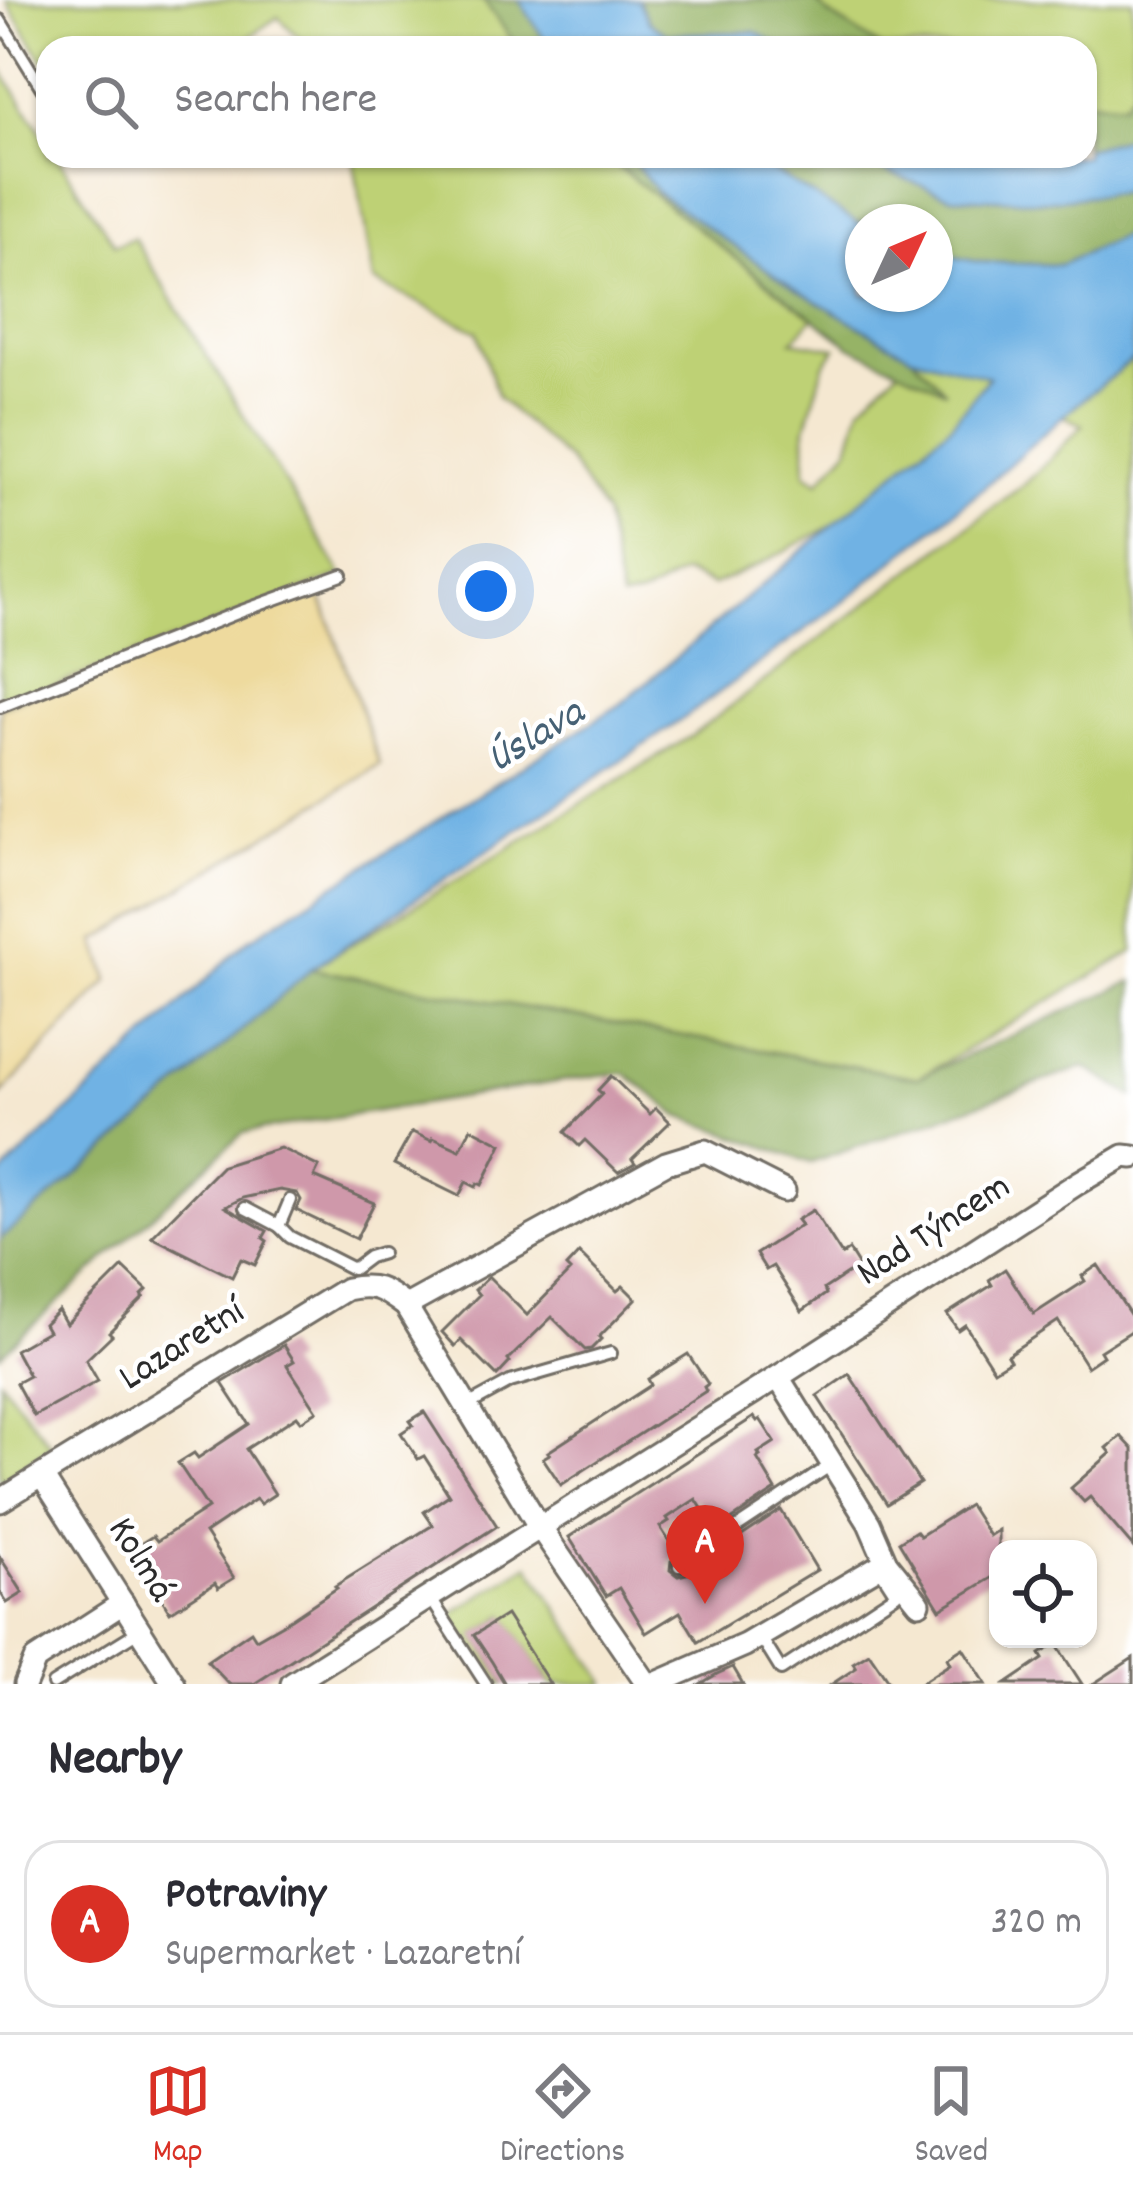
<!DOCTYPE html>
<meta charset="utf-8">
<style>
:root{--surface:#fff;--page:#f7f7f7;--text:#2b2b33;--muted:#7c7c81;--line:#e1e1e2;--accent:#d93025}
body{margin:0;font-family:Dekko,sans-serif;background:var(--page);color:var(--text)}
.controls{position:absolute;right:36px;bottom:36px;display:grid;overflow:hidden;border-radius:24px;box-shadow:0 3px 9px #0004}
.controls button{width:108px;height:108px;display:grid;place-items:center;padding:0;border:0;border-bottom:3px solid var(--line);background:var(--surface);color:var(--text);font:60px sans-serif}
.compass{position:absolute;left:845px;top:204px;width:108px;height:108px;border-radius:50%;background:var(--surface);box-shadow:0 3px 9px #0004;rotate:46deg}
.you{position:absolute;left:486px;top:591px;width:42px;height:42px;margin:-30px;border:9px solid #fff;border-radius:50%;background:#1a73e8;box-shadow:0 0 0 18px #1a73e833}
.badge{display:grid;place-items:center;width:78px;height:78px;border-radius:50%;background:var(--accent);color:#fff;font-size:39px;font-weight:700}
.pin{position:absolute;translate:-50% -99px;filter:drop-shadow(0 3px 6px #0008)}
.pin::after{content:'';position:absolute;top:63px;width:42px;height:36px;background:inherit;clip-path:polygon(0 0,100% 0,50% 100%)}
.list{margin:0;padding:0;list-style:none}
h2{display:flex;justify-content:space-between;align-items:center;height:156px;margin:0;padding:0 48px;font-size:51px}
h2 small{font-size:39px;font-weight:400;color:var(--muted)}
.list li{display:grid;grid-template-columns:78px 1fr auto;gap:36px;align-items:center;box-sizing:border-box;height:168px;margin:0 24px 24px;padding:0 24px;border:3px solid var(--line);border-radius:36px}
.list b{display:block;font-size:45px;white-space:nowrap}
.list p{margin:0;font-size:39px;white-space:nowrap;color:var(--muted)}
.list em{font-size:39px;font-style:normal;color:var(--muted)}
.icon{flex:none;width:66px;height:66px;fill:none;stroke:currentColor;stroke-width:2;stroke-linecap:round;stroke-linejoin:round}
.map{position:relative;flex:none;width:1133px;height:1684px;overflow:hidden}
.search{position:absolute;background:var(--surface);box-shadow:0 3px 9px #0004;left:36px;right:36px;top:36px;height:132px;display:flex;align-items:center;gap:30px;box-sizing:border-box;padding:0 42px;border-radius:36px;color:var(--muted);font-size:45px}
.sheet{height:348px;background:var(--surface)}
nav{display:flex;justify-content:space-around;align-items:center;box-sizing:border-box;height:168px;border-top:3px solid var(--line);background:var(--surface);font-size:33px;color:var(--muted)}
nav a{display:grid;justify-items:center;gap:6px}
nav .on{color:var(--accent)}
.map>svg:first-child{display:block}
</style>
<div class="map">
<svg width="1133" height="1684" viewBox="0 0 1133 1684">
<rect width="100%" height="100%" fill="#fff"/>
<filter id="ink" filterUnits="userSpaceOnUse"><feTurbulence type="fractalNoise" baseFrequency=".00833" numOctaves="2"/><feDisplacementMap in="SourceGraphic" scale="24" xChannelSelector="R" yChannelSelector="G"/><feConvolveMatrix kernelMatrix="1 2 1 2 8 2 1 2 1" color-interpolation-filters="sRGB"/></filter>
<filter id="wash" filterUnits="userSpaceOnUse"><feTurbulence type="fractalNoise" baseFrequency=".004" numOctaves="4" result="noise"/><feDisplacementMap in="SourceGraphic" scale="48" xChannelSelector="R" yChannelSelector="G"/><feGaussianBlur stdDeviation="2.7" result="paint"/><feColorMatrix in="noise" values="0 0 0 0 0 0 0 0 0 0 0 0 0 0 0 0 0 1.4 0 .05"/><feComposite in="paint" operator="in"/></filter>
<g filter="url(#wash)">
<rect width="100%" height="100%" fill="#f5e8d1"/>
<g fill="#bed175" stroke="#747e50" stroke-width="3">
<polygon points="6,0 519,0 526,11 537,48 310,48 278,17 233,48 48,48 48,69"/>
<polygon points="814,0 1133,0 1133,89 1124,103 1085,100 1085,48 882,48 828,14"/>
<polygon points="0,68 48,142 48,156 57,156 115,245 134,238 342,575 0,707"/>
<polygon points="353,156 604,156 813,318 792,341 836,348 824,365 805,431 806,473 819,481 849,448 861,406 912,356 990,376 951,425 835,524 760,564 713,585 684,573 641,596 621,599 604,513 569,461 498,398 477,331 374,281"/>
<polygon points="1133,359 1133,952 918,1078 311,969 693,735 1027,482 1083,425 1063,416"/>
<polygon points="0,1380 52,1447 0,1482"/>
<polygon points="529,1565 606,1683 606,1684 550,1684 543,1668 540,1669 505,1615 475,1635 505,1684 497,1684 450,1615"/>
</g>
<g fill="#96b366" stroke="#606f48" stroke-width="3">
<polygon points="483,0 519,0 550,48 518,48"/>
<polygon points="638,0 814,0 828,14 882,48 784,48 754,32 667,34 649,22"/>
<polygon points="1133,89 1133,136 1085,149 1085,100 1124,103"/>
<polygon points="604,156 630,156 658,193 794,288 912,356 946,391 850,346"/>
<polygon points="748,156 864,156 887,172 952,197 1044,201 1133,191 1133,231 1060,265 979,262 935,253 935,222 863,222 863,226"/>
<polygon points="311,969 917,1078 1133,981 1133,1096 1084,1067 811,1163 679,1116 625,1073 599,1075 243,1133 0,1355 0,1239 102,1154"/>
</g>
<polygon fill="#eeda9e" stroke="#8c8264" stroke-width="3" points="317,585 380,765 96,941 109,980 0,1096 0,707"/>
<g fill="#6fb2e4" stroke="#4d6e88" stroke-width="3">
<polygon points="519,0 638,0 649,22 667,34 755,32 784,48 550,48"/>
<polygon points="1133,136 1133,191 1044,201 952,197 887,172 864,156 1085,156 1085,149"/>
<polygon points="630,156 748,156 863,226 863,294 935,294 935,253 979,262 1060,265 1133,231 1133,359 1063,416 983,488 846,600 687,716 311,969 102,1154 0,1239 0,1176 248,940 621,704 951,425 989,377 912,356 794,288 658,193"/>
</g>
<g id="blocks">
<g fill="#cf98aa">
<polygon points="611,1076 650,1114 656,1108 670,1122 632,1159 635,1163 618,1172 585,1140 579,1146 565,1132 602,1094 598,1090"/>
<polygon points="471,1128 502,1144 482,1185 478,1183 476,1187 466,1182 459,1196 394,1164 412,1132 432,1141 433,1138 460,1150"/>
<polygon points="280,1148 319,1167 314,1177 374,1203 356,1239 296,1210 301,1200 297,1193 280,1190 243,1198 225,1207 267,1231 263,1238 267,1241 255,1265 241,1259 232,1277 152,1237 222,1166"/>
<polygon points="813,1210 842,1255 849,1250 859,1266 824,1289 826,1294 802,1311 773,1266 766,1270 756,1254 801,1225 797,1220"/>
<polygon points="579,1253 617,1291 623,1286 636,1299 599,1337 601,1339 591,1349 585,1350 552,1317 508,1360 510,1362 497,1376 461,1340 455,1346 442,1332 479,1295 475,1290 489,1277 527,1315 570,1271 566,1267"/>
<polygon points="1098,1265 1133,1319 1133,1330 1100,1351 1103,1356 1087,1367 1058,1321 1007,1355 1010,1360 994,1370 965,1325 958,1330 947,1314 992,1285 989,1280 1005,1269 1034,1314 1085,1281 1082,1276"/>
<polygon points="123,1267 147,1290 142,1295 144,1297 109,1332 112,1335 86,1360 98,1381 34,1416 16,1383 29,1376 15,1350 48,1331 44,1324 58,1310 66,1324"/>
<polygon points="284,1345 294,1361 287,1365 317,1411 301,1421 297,1416 246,1449 275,1494 260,1504 256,1499 205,1533 234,1578 218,1588 215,1583 170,1612 160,1596 167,1592 137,1546 153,1536 157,1541 208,1508 178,1463 194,1453 198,1458 249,1424 222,1383"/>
<polygon points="688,1354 708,1384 704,1387 706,1391 561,1485 543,1458 550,1454 548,1452 651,1385 648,1379"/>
<polygon points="849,1374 920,1483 887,1504 817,1396"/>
<polygon points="424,1412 497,1526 254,1684 229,1684 207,1661 251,1631 256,1639 291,1619 337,1588 335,1586 433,1525 424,1512 449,1495 424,1456 418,1459 401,1433 413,1425 410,1421"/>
<polygon points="754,1417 757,1421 760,1419 775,1442 758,1453 760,1456 757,1458 776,1490 716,1530 696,1499 667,1518 669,1521 660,1527 678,1555 671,1561 670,1570 678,1576 690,1573 729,1549 727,1546 781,1510 817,1570 698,1642 680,1612 646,1633 619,1588 606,1596 569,1537"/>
<polygon points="1121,1436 1133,1449 1133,1547 1090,1497 1084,1502 1071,1488 1111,1453 1107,1448"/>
<polygon points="969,1505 989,1536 998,1530 998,1574 940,1609 899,1542 916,1531 920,1536"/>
<polygon points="0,1557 23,1593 7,1603 0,1592"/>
<polygon points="506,1615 550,1684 505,1684 492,1662 474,1635"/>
<polygon points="1056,1644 1082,1684 1006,1684 1043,1659 1040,1654"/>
<polygon points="963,1648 986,1684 919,1684 950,1664 947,1658"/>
<polygon points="869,1653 890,1684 832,1684 856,1668 853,1663"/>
<polygon points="1133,1658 1133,1684 1093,1684"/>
<polygon points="733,1667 743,1684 700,1684 717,1674"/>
</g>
</g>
</g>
<g filter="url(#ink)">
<use href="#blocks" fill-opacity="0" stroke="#726d65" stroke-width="3"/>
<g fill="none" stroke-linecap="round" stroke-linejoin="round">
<defs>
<g id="lane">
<polyline points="0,20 48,98"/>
<polyline points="0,707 242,611 342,575"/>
<polyline points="290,1200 279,1226 290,1237 353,1269 369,1257 382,1253"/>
<polyline points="245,1208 279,1226"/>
<polyline points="468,1405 510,1382 611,1353"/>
<polyline points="679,1566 831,1465"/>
<polyline points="429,1596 486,1684"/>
<polyline points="760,1636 781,1670 896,1594 878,1566"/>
<polyline points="53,1684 140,1630"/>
</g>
<g id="street">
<polyline points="406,1306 666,1163 705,1151 784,1191"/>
<polyline points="778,1377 869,1523 886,1562 919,1603"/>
<polyline points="42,1476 174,1684"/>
<path d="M0 1501 346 1289C376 1283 383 1289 406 1306L539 1526 647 1684"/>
<polyline points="25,1684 35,1660 123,1603"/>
<polyline points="292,1684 778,1377 1078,1183 1124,1156 1133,1157"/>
<polyline points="655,1684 745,1645 886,1562"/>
</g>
</defs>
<use href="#lane" stroke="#726d65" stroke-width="16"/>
<use href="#street" stroke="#726d65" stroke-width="27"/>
<use href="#lane" stroke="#fff" stroke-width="10"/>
<use href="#street" stroke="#fff" stroke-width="21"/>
</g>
</g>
<g text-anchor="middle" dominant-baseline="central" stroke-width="9" stroke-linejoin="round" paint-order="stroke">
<g font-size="39" fill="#2b2b2b" stroke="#fff">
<text transform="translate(935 1232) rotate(-33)">Nad Týncem</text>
<text transform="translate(183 1347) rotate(-32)">Lazaretní</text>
<text transform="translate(139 1561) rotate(58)">Kolmá</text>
</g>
<g font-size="42" font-style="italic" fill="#466175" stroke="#fff">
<text transform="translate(537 738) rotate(-31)">Úslava</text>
</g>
</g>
</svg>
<div class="controls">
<button><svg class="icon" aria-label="locate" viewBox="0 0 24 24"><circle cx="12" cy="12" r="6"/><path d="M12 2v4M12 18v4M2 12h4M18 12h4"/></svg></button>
</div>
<svg class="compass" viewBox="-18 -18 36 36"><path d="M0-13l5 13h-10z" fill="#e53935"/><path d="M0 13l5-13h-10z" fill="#7c7c81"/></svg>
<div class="you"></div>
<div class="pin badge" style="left:705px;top:1604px">A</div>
<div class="search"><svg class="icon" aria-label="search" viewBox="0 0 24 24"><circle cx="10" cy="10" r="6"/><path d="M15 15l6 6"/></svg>Search here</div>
</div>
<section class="sheet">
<h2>Nearby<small></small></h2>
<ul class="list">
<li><span class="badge">A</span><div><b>Potraviny</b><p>Supermarket · Lazaretní</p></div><em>320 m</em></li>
</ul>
</section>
<nav>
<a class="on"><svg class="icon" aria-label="map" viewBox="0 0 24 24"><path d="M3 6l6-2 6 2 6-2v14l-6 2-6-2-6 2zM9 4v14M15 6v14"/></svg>Map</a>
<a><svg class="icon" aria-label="directions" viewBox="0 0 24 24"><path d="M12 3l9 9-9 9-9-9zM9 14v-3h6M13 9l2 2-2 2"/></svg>Directions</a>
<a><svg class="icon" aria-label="saved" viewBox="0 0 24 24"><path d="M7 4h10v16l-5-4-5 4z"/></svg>Saved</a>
</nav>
